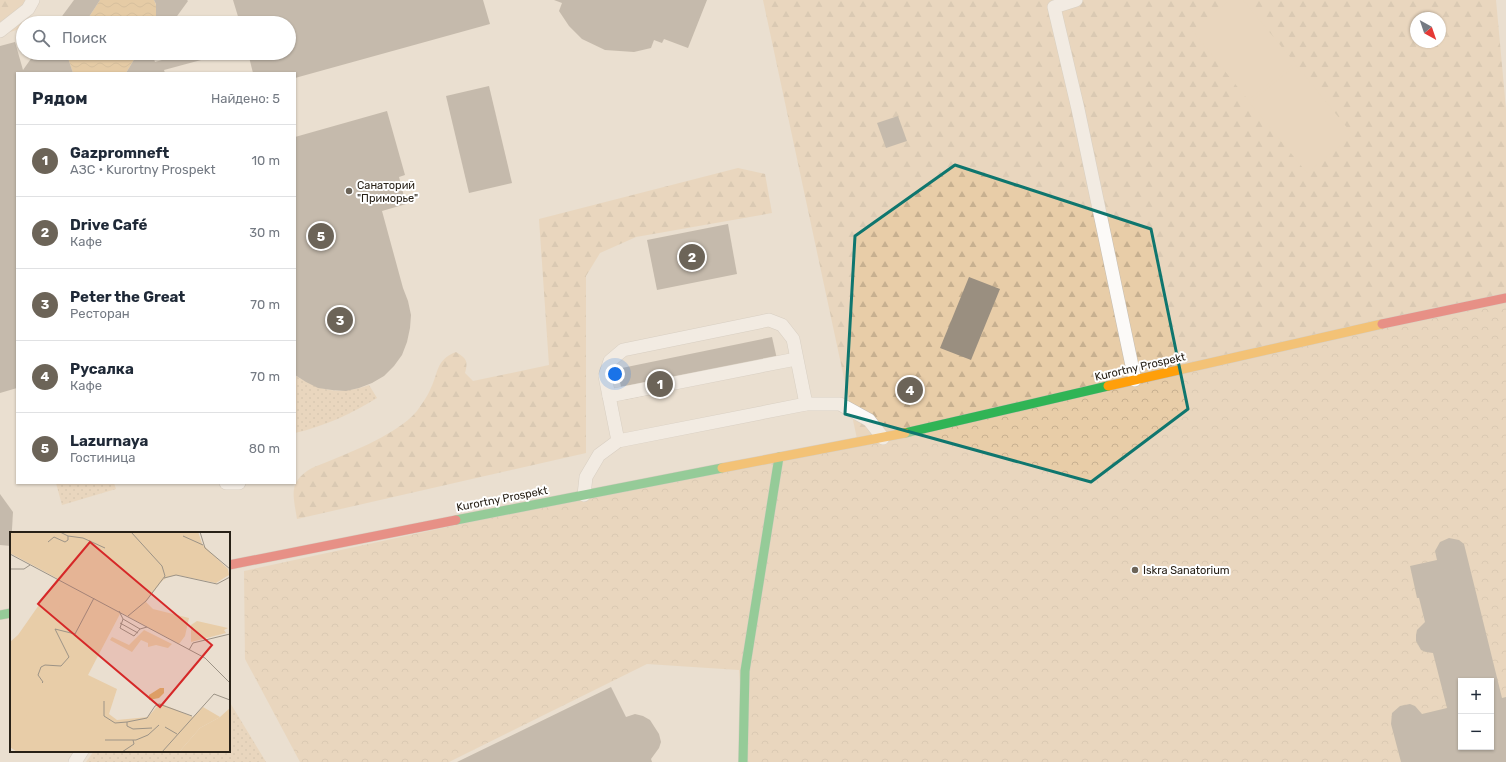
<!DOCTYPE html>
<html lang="ru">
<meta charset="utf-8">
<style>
:root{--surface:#fff;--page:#f6f6f7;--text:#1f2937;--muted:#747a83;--line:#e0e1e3;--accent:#6c6458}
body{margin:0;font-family:Rubik,sans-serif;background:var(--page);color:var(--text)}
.controls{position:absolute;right:12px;bottom:12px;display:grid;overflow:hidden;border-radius:0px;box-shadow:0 1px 3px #0004}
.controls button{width:36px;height:36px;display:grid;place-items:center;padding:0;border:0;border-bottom:1px solid var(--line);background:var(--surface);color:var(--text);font:20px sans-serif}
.compass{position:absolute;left:1410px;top:12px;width:36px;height:36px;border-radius:50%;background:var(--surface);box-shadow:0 1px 3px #0004;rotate:140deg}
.you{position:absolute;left:615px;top:374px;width:14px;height:14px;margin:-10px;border:3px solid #fff;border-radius:50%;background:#1a73e8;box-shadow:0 0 0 6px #1a73e833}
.badge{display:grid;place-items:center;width:26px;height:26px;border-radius:50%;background:var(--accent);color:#fff;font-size:13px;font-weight:700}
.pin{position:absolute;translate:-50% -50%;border:2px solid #fff;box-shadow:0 1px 4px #0006}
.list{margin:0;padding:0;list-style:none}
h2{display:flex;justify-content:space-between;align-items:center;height:52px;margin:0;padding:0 16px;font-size:17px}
h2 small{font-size:13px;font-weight:400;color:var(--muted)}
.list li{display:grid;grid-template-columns:26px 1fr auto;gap:12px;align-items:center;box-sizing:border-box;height:72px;padding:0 16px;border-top:1px solid var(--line)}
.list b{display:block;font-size:15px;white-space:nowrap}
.list p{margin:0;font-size:13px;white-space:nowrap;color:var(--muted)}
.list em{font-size:13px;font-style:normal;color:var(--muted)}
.icon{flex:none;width:22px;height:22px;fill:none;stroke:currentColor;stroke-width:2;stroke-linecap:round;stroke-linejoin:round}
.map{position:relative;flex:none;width:1506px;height:762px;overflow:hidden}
.search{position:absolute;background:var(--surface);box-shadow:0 1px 3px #0004;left:16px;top:16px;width:280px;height:44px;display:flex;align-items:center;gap:10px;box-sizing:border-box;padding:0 14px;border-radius:22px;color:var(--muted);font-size:15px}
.panel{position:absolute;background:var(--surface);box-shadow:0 1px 3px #0004;left:16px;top:72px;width:280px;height:412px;border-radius:0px}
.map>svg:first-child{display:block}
</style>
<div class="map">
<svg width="1506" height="762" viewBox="0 0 1506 762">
<defs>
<pattern id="grass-dots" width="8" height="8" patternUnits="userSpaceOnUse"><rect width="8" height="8" fill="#e8cda8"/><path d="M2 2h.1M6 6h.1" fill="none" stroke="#c7b090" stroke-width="1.8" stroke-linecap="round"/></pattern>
<pattern id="forest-firs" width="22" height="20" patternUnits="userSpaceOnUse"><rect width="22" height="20" fill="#e8cda8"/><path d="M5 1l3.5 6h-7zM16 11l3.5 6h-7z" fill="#c7b090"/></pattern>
<pattern id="park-crowns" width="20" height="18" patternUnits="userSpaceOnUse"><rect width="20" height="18" fill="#e8cda8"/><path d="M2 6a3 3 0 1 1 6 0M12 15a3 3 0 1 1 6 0" fill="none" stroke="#c7b090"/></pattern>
<pattern id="water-waves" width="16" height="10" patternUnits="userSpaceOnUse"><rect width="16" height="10" fill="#dfb371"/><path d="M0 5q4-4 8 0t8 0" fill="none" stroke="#bf9a61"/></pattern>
</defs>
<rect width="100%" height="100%" fill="#eadfd0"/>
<g fill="url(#grass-dots)">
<path d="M295 375C320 392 341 395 369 385L377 398C351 414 325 426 295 433Z"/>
<polygon points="56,483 114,483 116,489 62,505"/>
<polygon points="229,701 266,762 86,762 94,751 229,751"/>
</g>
<g fill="url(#forest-firs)" fill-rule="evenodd">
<polygon points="0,0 26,0 26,23 23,23 23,28 0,35"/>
<path d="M763 0H1496L1506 109V762L747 673 859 448ZM1416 18H1440V42H1416ZM1461 681H1491V747H1461Z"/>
<path d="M738 168 765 174 772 213 636 237 600 253 586 276V453L297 519C293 494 288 482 312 468 343 455 395 437 417 411 421 405 427 397 430 390 439 373 435 360 456 352 467 359 468 361 465 373L473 381 549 365 539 219Z"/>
</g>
<path fill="url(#park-crowns)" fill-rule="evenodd" d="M1506 298V762H746L739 670 647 664 449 762H300L245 659 244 571ZM1461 681H1491V747H1461Z"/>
<g fill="#e8cda8">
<polygon points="1230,0 1243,0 1295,63 1248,100 1192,30"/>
<polygon points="1296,65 1353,135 1307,173 1250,103"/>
</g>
<g fill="url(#water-waves)">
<path d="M100 0H154C158 7 157 16 154 23H85Z"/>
<polygon points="68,53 138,53 126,73 73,73 67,55"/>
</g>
<g fill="#9a8f80" fill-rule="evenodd">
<polygon points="74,0 100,0 85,23 57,23"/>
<polygon points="154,0 187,0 188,1 172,23 154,23 156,18 156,4"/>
<polygon points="233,0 483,0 490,24 295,78 295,73 253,73 248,53 289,53 289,23 240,23"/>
<polygon points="554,0 707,0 688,48 664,39 662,43 654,40 651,48 634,52 605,50 582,39 569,26 559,11 562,3"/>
<polygon points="15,42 23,70 35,53 68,53 67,55 73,73 17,73 17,388 0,393 0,46"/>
<polygon points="138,53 152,53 155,62 186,53 227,53 164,70 165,73 126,73"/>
<polygon points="489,86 512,183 469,193 446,96"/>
<polygon points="387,111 405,175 399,177 406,204 382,211 403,288 408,301 411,315 410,328 407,342 402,355 394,366 384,376 372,383 359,388 346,391 332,390 318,388 306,382 295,375 295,137"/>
<polygon points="898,116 907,141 886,148 877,123"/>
<polygon points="728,224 737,274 657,290 647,240"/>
<polygon points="969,277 1000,289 971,360 940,348"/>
<polygon points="772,337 779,368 624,400 617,369"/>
<polygon points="0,494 13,512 11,546 0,545"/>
<path d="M1449 538 1459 540 1464 544 1502 698 1506 697V762H1401L1391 724 1392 713 1400 706 1410 704 1415 706 1422 714 1447 708 1433 653 1426 652 1421 650 1416 641V635L1417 630 1425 622 1419 598H1417L1410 566 1437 560 1435 551 1440 542ZM1461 681H1491V747H1461Z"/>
<polygon points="611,687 626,717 635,714 643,716 650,720 659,734 661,742 659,748 651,759 652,762 457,762"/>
</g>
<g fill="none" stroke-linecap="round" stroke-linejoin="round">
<defs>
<g id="lane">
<polyline points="1076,0 1054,7 1078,109 1135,380"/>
<polyline points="0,31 28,9 33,0"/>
<polyline points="609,396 796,359"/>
<polyline points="618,441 605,376 610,361 623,350 769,320 782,325 793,339 806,404"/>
<polyline points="226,483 239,483"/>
<polyline points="584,495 586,477 599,455 618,441 806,404 840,404 869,420 883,438"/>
<polyline points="75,762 82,751"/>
</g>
<g id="fast">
<polyline points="905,433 1108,386"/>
<polyline points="456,520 722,468"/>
<polyline points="0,615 11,613"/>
<polyline points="743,762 745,671 779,457"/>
</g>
<g id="slow">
<polyline points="1108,386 1382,324"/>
<polyline points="722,468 905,433"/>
</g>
<g id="jam">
<polyline points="1382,324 1506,298"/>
<polyline points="229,565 456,520"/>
</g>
</defs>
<use href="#lane" stroke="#c4bcb1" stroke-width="14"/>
<use href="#fast" stroke="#c4bcb1" stroke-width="10"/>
<use href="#slow" stroke="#c4bcb1" stroke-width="10"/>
<use href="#jam" stroke="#c4bcb1" stroke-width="10"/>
<use href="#lane" stroke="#fcfaf8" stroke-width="13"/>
<use href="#fast" stroke="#30b455" stroke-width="9"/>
<use href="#slow" stroke="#ff9f0a" stroke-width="9"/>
<use href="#jam" stroke="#e5322d" stroke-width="9"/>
</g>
<path d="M0 0H1506V762H0ZM955 165 1151 229 1188 409 1091 482 845 414 855 236Z" fill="#eadfd0" fill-opacity=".55" fill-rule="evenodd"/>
<path fill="none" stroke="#0f766e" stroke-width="3" stroke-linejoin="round" d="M955 165 1151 229 1188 409 1091 482 845 414 855 236Z"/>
<g fill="#6c6458" stroke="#fff" stroke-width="1.5">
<circle cx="349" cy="191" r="4"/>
<circle cx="1135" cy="570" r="4"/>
</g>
<g text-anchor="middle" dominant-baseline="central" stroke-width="4" stroke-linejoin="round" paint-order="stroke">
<g font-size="11" fill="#282117" stroke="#fff" text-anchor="start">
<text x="357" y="185">Санаторий<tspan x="357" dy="13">"Приморье"</tspan></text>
<text x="1143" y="570">Iskra Sanatorium</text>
</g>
<g font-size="11" fill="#282117" stroke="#fff">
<text transform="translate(1140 367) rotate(-13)">Kurortny Prospekt</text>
<text transform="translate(502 499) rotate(-11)">Kurortny Prospekt</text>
</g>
</g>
<g transform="translate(10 532)">
<rect width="220" height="220" fill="#eadfd0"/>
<path d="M187 89 218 96 214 98 216 101 181 110V93Z" fill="#e8cda8"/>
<path d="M188 0 192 12 219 43H160L111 80 78 143 107 157 99 182 107 188 138 185 150 171 183 185 193 175 210 185 190 196 169 220H7L0 215V110L8 103 47 47ZM134 98 162 112 158 116 146 113 138 115V111L131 108 122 120 100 108 102 105 119 113Z" fill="#e8cda8"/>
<path d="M0 0H188L192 12 218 37 219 43 206 51 167 43 154 46 136 70 143 77 179 86 175 104 169 112 0 21ZM4 158 12 165 9 169 12 172 16 168 23 174 12 190 0 178V161ZM220 176V220H169L190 196 210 185Z" fill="#e8cda8"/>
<path d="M50 72H56V91H49Z" fill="#e8cda8"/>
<path d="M150 156H154V161L149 166 139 168V163Z" fill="#dfb371"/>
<path fill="none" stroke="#9c9386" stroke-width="1" d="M190 0 195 16 220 37M58 4 73 6 95 16M173 4 193 13M38 10 44 5 55 10 58 8V4L50 0M0 22 195 126 220 151M0 37H14L20 33M154 46 166 43 207 52 220 45M109 79 113 87 130 97 137 95M118 84 136 69 155 44 152 34 121 0M113 87 110 96 124 104 130 97M110 91 128 101M179 118 183 111 220 102M32 151 33 150 28 143 31 135 35 133 51 134 59 125 45 97 65 102 84 66M94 169V184L105 191 117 190M155 195 167 202M142 196 123 197 117 194V190L137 186 145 174 149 172 182 184M95 208H126L138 203 149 193M112 220 124 212 123 208M152 220 204 162 220 168"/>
<path fill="#d62828" fill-opacity="0.15" stroke="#d62828" stroke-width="2" d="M80 10 202 113 150 175 28 72Z"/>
<rect width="220" height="220" fill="none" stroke="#282117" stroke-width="2"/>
</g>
</svg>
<div class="controls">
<button>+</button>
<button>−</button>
</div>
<svg class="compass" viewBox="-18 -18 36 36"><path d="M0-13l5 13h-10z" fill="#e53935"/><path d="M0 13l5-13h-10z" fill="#747a83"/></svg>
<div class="you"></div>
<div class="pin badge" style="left:660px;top:384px">1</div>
<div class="pin badge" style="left:692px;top:257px">2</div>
<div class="pin badge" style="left:340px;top:320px">3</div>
<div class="pin badge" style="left:910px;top:390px">4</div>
<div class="pin badge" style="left:321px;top:236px">5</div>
<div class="search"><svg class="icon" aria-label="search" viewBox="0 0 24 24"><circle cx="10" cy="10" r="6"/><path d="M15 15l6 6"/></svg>Поиск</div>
<section class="panel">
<h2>Рядом<small>Найдено: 5</small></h2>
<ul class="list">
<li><span class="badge">1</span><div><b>Gazpromneft</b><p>АЗС · Kurortny Prospekt</p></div><em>10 m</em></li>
<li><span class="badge">2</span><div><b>Drive Café</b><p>Кафе</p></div><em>30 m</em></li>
<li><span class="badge">3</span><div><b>Peter the Great</b><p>Ресторан</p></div><em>70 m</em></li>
<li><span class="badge">4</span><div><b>Русалка</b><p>Кафе</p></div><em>70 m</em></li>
<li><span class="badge">5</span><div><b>Lazurnaya</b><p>Гостиница</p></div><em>80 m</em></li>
</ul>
</section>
</div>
